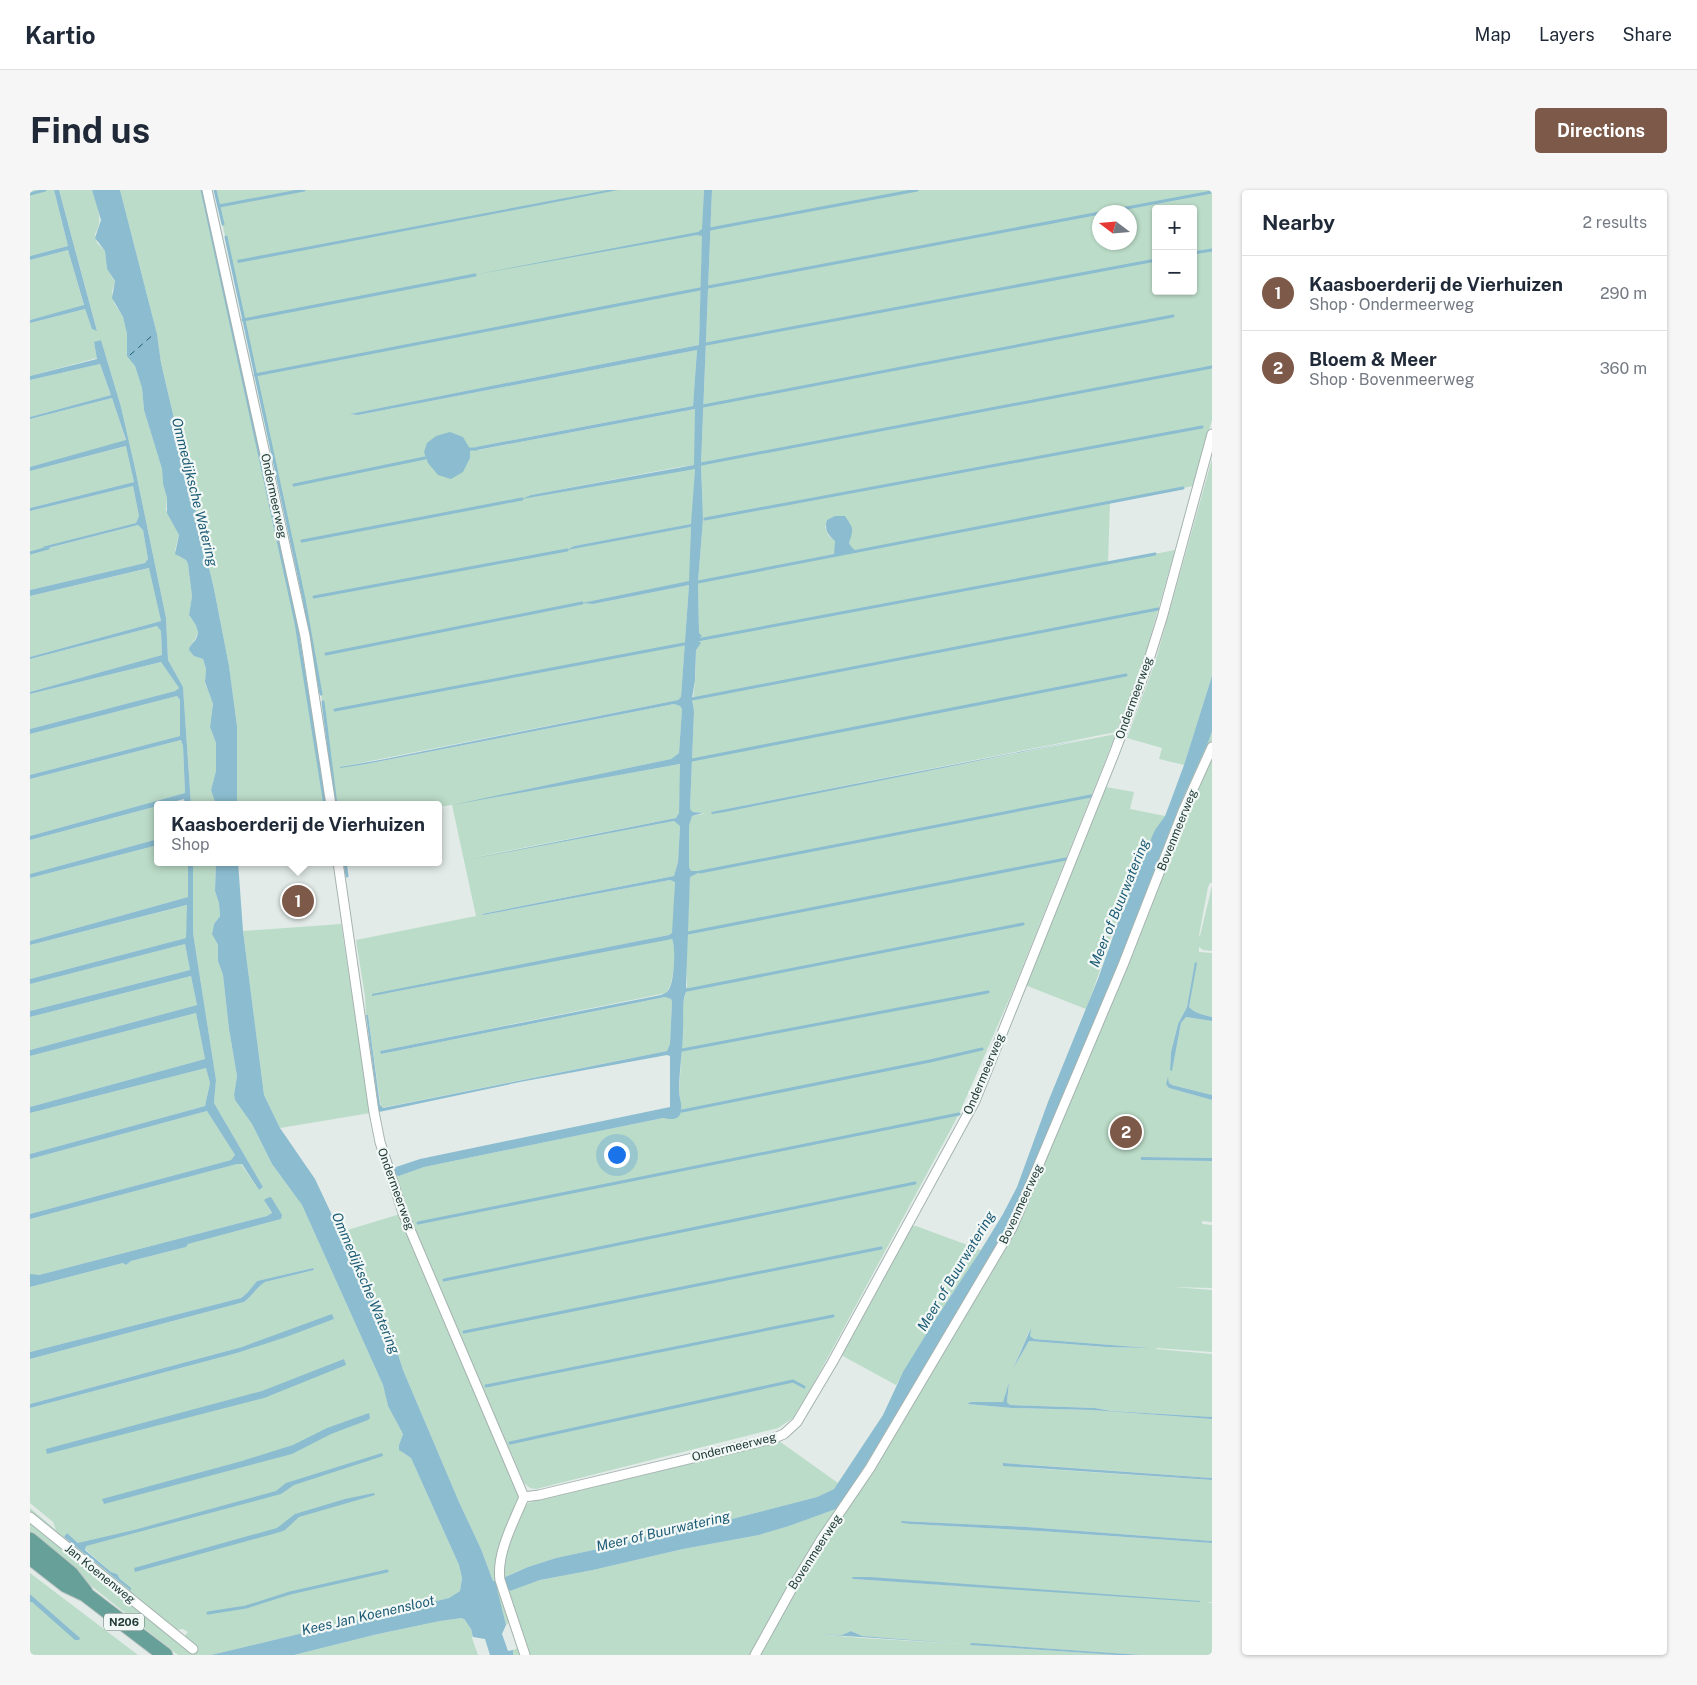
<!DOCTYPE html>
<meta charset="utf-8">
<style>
:root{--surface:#fff;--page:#f6f6f7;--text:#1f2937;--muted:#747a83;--line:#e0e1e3;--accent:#7c5948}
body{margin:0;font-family:"Public Sans",sans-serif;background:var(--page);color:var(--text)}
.controls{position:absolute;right:15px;top:15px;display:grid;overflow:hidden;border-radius:5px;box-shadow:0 1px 4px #0004}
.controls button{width:45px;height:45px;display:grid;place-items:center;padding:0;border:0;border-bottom:1px solid var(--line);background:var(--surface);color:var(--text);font:25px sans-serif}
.compass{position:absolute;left:1062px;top:15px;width:45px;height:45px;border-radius:50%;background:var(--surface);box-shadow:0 1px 4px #0004;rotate:286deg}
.you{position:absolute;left:586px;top:964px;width:18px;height:18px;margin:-12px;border:4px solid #fff;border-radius:50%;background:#1a73e8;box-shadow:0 0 0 8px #1a73e833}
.badge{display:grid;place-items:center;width:32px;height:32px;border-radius:50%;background:var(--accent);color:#fff;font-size:16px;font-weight:700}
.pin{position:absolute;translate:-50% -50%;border:2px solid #fff;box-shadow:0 1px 5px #0006}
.popup{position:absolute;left:124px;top:611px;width:288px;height:65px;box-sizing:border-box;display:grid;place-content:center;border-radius:5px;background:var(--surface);filter:drop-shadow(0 1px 4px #0005);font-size:16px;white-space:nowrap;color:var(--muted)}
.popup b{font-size:19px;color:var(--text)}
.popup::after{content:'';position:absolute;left:50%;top:100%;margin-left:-10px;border:10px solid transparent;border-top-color:var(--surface)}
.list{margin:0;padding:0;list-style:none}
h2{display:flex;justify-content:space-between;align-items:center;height:65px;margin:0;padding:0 20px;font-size:21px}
h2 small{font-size:16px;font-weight:400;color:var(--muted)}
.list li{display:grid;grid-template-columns:32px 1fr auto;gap:15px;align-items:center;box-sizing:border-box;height:75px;padding:0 20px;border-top:1px solid var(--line)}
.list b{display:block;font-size:19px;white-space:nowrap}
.list p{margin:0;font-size:16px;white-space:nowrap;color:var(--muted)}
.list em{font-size:16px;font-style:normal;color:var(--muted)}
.map{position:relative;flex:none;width:1182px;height:1465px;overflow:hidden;border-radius:5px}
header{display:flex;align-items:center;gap:30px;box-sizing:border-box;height:70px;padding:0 25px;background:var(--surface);border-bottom:1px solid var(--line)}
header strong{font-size:24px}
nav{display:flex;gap:28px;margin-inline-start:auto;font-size:18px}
.intro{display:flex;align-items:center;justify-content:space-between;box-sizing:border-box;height:120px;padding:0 30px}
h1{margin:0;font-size:35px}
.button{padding:12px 22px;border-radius:5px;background:var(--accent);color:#fff;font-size:18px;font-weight:700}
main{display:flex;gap:30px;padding:0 30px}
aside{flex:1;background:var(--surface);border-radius:5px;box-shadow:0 1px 4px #0004}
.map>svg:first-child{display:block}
</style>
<header>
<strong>Kartio</strong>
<nav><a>Map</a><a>Layers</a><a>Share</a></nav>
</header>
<div class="intro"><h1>Find us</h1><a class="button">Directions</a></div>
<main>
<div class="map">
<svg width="1182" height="1465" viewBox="0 0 1182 1465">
<rect width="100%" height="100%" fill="#e2ebe8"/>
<g fill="#bbdcc8" fill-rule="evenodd">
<polygon points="0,0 24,0 38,56 0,66"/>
<path d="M29 0H62C67 15 74 30 65 44L67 53 75 61 77 79 85 92 82 101 84 113 93 127 97 144V165L105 176 112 198 114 220 132 279 133 294 137 308 136 320 149 345 145 360 148 366 156 370 158 374 162 406 159 425C169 438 171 443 160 456L164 466 173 469 176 479 175 493 183 514 180 537 186 553V581L181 600 186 615H161L153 497 138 470 136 428 105 278 91 217 71 150 64 153 67 168 0 186V133L55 119 62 139 67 140Z"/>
<polygon points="90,0 172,0 266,433 295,615 207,615 207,536 199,476 184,399 131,173 127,144"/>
<path d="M185 0H674L669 155 321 224 328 225 667 160 663 216 447 257 448 260 665 219V275L649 277 501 305 496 308 665 278 662 334 544 356 539 359 661 337 660 391 554 413 563 414 659 395 651 507 648 510 310 577 336 574 644 514 650 516 652 519 649 563 641 569 457 608 651 574 649 623 646 628 435 669 644 631 650 636 648 672 644 686 452 724 453 725 640 690 645 692 643 743 639 745 342 806 638 749H642C647 760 644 794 636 803L350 861 351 864 635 807 641 809 642 812 640 854 637 861 351 918 338 825H336L335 806 326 750 446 726 422 615 408 617V615H306L291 504 274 409Z"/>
<path d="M682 0H1182V230L1163 296 1080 312 1078 373 1145 360 1110 483 1086 542 682 622V623L1086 544 984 798 929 924 784 1193 763 1228 748 1238 506 1299 500 1298 494 1293 371 1007 365 985 369 986 394 977 633 928 644 929 652 921 649 902 653 840V814L657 798 656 768 660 687 669 681H661L659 677V636L662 626 673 624V623L663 622 660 619 664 521C662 510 664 502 665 490 667 475 664 458 669 443L668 392 673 329 671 274ZM1126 19H1163V101H1126ZM1070 22H1100V52H1070ZM805 326 820 333C823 344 818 345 820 354L806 359 805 351 798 345 795 337Z"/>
<polygon points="38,60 54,116 0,130 0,70"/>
<polygon points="70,174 81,205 0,227 0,190"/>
<polygon points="82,208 96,251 0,277 0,229"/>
<polygon points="97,256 104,292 0,318 0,281"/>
<polygon points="1182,269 1182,486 1154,575 1129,569 1132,558 1097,548 1125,473"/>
<polygon points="103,296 109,326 106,333 14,357 19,358 108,335 113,340 118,369 115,373 0,400 0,321"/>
<polygon points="120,378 131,431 0,467 0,406"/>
<polygon points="127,436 131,441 132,465 0,502 0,469"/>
<polygon points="131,472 149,498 145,501 0,539 0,504"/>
<polygon points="147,506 150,510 150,546 0,585 0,544"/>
<path d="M1182 541V693H1180L1178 697 1169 745 1170 746 1182 696V761L1173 760 1169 757V762L1182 763V827C1174 825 1164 823 1159 817L1165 773 1157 817 1148 834 1141 862 1140 880H1142L1151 833 1156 827 1182 831V905L1142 895 1139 893 1138 887 1139 898 1182 910V968L1111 967V970L1182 971V1032L1172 1031V1034L1182 1035V1098L1144 1097 1182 1100V1162L1127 1158 1126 1159 1182 1164V1227L1081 1221 1065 1218 979 1215 977 1212 979 1192 973 1212 937 1214 982 1218 1062 1220 1182 1229V1288L974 1273 998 1278 1182 1290V1351L997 1337 873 1331 881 1334 1010 1341 1182 1353V1412L1176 1413H1182V1465H1111L969 1455H940L1087 1465H483V1460L488 1458 479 1432 476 1435 466 1399 476 1396 480 1401 510 1390 563 1380 653 1359 729 1345 759 1336 806 1319 829 1286 977 1039 1009 966 1091 767 1149 617ZM1000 1139V1146L1004 1149 1118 1158 1077 1157 999 1151 983 1179ZM824 1387 1170 1411 823 1389ZM821 1441 832 1446 933 1454 832 1448 786 1444 812 1445Z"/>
<polygon points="151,550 153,556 155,603 0,646 0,589"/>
<path d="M1076 597 1104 602 1100 619 1135 626C1096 683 1081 755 1056 819L995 795Z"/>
<polygon points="128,616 128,649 0,684 0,650"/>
<polygon points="128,655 128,672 158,672 158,707 0,751 0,688"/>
<path d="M163 672H186L185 701 189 713 190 726 184 734 182 744 188 755V771L193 785 199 839 207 886 204 905 205 910 222 934 242 974 272 1015 353 1195 358 1216 373 1244 369 1255 373 1263 381 1268 429 1375 432 1388 430 1401 419 1408 181 1465H148L0 1347V1331L153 1448 158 1442 153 1439 146 1440 107 1411 0 1322V1318L26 1340 23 1332 0 1313V1218L207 1163 304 1129 302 1125 212 1157 0 1214V1169L214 1112C222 1106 227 1097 235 1092L284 1080 283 1078 227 1091 217 1103 211 1108 0 1162V1097L93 1073 96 1075 101 1071 156 1057 157 1054 251 1029 234 1010 242 1024 237 1026 9 1085H0V1029L207 974H211L229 1000 233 997 184 913 186 890 163 743ZM37 1343 81 1382 87 1384 90 1389 100 1398 101 1401 34 1347Z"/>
<polygon points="158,715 156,748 0,789 0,755"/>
<polygon points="311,734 340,923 250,938 234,905 213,741"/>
<polygon points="155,754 160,780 0,821 0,794"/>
<polygon points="161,786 167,815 0,860 0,827"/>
<polygon points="166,823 175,869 0,917 0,866"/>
<polygon points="176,878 180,893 175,916 0,964 0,923"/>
<polygon points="177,921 205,965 201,970 0,1024 0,969"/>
<path d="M370 1024 489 1306C481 1338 463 1356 466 1391H463L451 1359 429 1312 373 1180 359 1136 334 1093 311 1042Z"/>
<polygon points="881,1036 886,1036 951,1060 903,1133 866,1195 811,1165"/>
<path d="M749 1251 808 1293 804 1299 787 1307 694 1331 654 1335 596 1353 526 1368 498 1377 479 1385 474 1389C470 1364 484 1341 493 1319L498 1313 525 1304Z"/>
<polygon points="0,1383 108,1465 0,1465 0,1412 2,1412 50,1448 0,1404"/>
<path d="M432 1428C438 1432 441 1439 443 1445L442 1448 448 1465H264L348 1444 410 1431Z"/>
</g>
<g fill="#8bbccf">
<polygon points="24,0 29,0 67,141 62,139 55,119 0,133 0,130 54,115 38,60 0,70 0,66 38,56"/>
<path d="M62 0H90L127 144 131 173 184 399 199 476 207 536V615H186L181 600 186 581V553L180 537 183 514 175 492 176 479 173 469 164 466 159 460C160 454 163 454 166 449 171 440 164 432 159 425L162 406 158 374 156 370 145 364 149 345 137 323V308L133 294 132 279 114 220 112 198 105 176 97 166V144L93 127 82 108 85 91 77 79 75 61 65 48 71 30Z"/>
<polygon points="578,0 588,0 208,73 207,70"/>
<path d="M674 0H682L671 274 673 329 668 392 669 443 672 446 667 450 671 453 666 460 665 490 662 508 664 521 660 619 663 622 673 623 662 626 659 636V677L661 681H670V682L660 687 656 796 657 800C651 811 654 826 653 838 653 859 649 880 649 901 649 908 655 921 648 927 645 930 638 929 633 928L394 977 369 986 365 985 360 979 390 969 640 917V866L637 865 490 892 349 922 336 825H338L350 915 353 918 637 861 640 854 642 812 641 809 635 807 351 864 350 861 631 805C636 803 638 802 640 797 644 789 646 757 642 749L342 806V804L639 745 642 743 645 692 640 690 453 725 452 724 644 686 648 672 650 636 644 631 435 670 646 628 649 623 650 574 422 615 641 569 649 563 652 519 650 516 644 514 336 574 310 578V577L350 570 648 510 651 507 659 395 563 414 552 413 659 391 661 337 537 360 544 356 661 334 665 279 492 309 501 305 664 275 665 219 447 260 446 259V257L663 216 667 160 328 225 320 224 669 155 672 46 667 45 443 85 668 42 672 39Z"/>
<polygon points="71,150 91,217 105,278 136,428 138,470 153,497 161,615 155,615 154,609 0,650 0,646 155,603 153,556 151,550 0,589 0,585 150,546 150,510 147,506 0,544 0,539 145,501 149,498 131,472 0,504 0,502 132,465 131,441 127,436 0,469 0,467 131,431 119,378 0,406 0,400 115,373 118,369 113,340 108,335 18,358 12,357 106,333 109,326 103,296 0,321 0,318 104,292 96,256 0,281 0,277 96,250 82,208 0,229 0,227 81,205 70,174 0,190 0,186 67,169 64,152"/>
<polygon points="420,242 433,247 440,259 440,268 433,282 421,289 408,285 398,273 394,262 397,253 406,246"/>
<path d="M805 326H815C818 331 823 336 822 342 821 352 815 352 826 361L804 365 805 351C798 345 794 340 797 330Z"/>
<polygon points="1182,486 1182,541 1179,550 1149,617 1091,767 992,1006 977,1039 829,1286 806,1319 759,1336 729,1345 653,1359 563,1380 510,1390 480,1401 476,1396 467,1399 476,1435 472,1444 478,1461 483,1460 483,1465 460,1465 455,1449 443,1447 441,1439 435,1430 432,1428 410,1431 348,1444 264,1465 181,1465 419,1408 430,1401 432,1388 429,1375 381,1268 369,1260 369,1255 373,1244 358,1216 353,1195 272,1015 242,974 222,934 205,910 204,905 207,886 199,839 193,785 188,771 188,755 182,744 184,734 190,726 189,713 185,701 186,672 208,672 213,741 234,905 250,938 285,989 334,1093 359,1136 373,1180 429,1312 451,1359 463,1391 466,1391 498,1377 526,1368 596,1353 654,1335 694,1331 787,1307 804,1299 853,1225 873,1182 903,1133 951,1060 973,1024 987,997 1018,912 1068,789 1105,684 1125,640 1135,626 1140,613 1154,575"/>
<polygon points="1061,548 695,622 682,624 681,622"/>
<polygon points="128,649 128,655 0,688 0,684"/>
<polygon points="158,672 163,672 163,743 186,890 184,913 233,997 229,1000 212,974 207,974 0,1029 0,1024 201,970 205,965 177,921 0,969 0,964 175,916 180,893 176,878 0,923 0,917 175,869 166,823 0,866 0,860 167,815 161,786 0,827 0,821 160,780 155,754 0,794 0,789 156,748 157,715 0,755 0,751 158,707"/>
<path d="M1165 772 1167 773 1159 817C1164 823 1174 825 1182 827V831L1156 827 1151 833 1142 881 1140 880 1141 862 1148 834 1157 817Z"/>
<polygon points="1138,887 1139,893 1142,895 1182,905 1182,910 1139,898 1136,894"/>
<polygon points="1111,967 1182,968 1182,971 1111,970"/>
<polygon points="241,1007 252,1025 251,1029 158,1054 156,1057 101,1071 96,1075 93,1073 0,1097 0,1084 9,1085 237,1026 242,1023 234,1010 237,1008"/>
<path d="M283 1078 284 1080 235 1092C227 1097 222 1106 214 1112L0 1169V1162L211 1108 217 1103 227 1091Z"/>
<polygon points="302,1124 304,1129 256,1147 207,1163 0,1218 0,1214 212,1157"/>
<polygon points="1001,1138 1000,1146 1004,1149 1119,1158 1077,1157 999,1151 983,1179"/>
<polygon points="314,1169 316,1175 234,1208 17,1264 16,1259 232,1201"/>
<polygon points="979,1192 977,1212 980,1215 1065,1218 1081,1221 1182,1227 1182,1229 1062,1220 982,1218 937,1214 941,1212 973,1212"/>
<polygon points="339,1223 340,1228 338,1230 301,1244 262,1264 74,1314 72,1309 212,1271 263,1255 297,1238"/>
<polygon points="352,1263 353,1266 264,1295 251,1304 56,1356 55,1360 81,1382 87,1384 90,1389 101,1398 101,1401 34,1347 37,1343 48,1353 104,1340 246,1301 256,1293"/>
<polygon points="973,1273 1182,1288 1182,1290 973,1276"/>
<polygon points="344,1303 345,1305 269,1327 255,1340 250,1342 105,1382 104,1378 247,1338 265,1324 315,1309"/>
<polygon points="871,1331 997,1337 1182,1351 1182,1353 1010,1341 881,1334 872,1333"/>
<polygon points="822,1387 840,1387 1170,1411 1170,1412 823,1389"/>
<polygon points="0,1404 50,1448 49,1450 45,1450 2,1412 0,1412"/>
<polygon points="821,1441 832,1446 934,1454 786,1444 812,1445"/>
<polygon points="941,1453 1111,1465 1087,1465 940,1455"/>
</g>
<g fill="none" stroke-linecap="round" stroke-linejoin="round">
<g stroke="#8bbccf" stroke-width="3">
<polyline points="172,0 266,433 295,615"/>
<polyline points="185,0 193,34"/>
<polyline points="0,4 15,0"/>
<polyline points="189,16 274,0"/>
<polyline points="1075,22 1182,2"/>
<polyline points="680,39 887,0"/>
<polyline points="196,47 274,409 291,504"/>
<polyline points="1163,63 1182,60"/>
<polyline points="678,97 1070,23"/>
<polyline points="213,130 445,85"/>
<polyline points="676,154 1126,70"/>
<polyline points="225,185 670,99"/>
<polyline points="673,216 1143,126"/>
<polyline points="440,259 446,259"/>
<polyline points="671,274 1182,177"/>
<polyline points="264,295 395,268"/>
<polyline points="675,329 1172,237"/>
<polyline points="272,351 492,309"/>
<polyline points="0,363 18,358"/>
<polyline points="668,392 1153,298"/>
<polyline points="284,407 537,360"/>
<polyline points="667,450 1125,364"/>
<polyline points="296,464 552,413"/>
<polyline points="662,509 1128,419"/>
<polyline points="293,512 306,615"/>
<polyline points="305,520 654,454"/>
<polyline points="662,570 1096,485"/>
<polyline points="315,672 317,686"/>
<polyline points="670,682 1061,606"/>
<polyline points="658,743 1036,669"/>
<polyline points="657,800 993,734"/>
<polyline points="652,860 958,802"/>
<polyline points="652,921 900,871 952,859"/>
<polyline points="388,1033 929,924"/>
<polyline points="414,1090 885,993"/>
<polyline points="434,1142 851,1058"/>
<polyline points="456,1196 803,1126"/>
<polyline points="480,1253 763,1191 774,1197"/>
<polyline points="178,1423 216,1417 260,1403 357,1381"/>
</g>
<polyline stroke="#1e5c76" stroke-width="1" stroke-dasharray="6 5" stroke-linecap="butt" points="100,165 124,144"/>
<defs>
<g id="minor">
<polyline points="177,0 275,446 301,615"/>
<path d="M308 672 344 922 350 952 373 1023 494 1307C484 1331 466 1364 470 1390L495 1465"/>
<polyline points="494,1307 509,1305 742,1249 754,1244 767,1232 802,1173 945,911 1084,564 1116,479 1132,428 1182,244"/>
<polyline points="0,1327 163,1459"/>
<polyline points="725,1465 761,1400 791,1350 840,1278 982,1038 1093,775 1154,619 1182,557"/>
</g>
<g id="primary">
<polyline points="0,1350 41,1384 55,1402"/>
<polyline points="0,1367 36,1395 55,1404 135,1465"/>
</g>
</defs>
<use href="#minor" stroke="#a5b3b0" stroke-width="11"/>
<use href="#primary" stroke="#c1c8c7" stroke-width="17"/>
<use href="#minor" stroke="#fff" stroke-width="9"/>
<use href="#primary" stroke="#67a098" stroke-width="15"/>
</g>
<g text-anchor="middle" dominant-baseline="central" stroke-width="4.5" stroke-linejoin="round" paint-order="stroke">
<rect fill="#f2f8f6" stroke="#607471" stroke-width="1" x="74" y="1423.5" width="40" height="17" rx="4"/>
<g font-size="11" font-weight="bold" fill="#223c38">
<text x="94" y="1432">N206</text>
</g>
<g font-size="12" fill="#223c38" stroke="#f2f8f6">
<text transform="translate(244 306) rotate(78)">Ondermeerweg</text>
<text transform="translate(1104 508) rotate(-70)">Ondermeerweg</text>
<text transform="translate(1147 640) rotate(-68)">Bovenmeerweg</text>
<text transform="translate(954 884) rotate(-67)">Ondermeerweg</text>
<text transform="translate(366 999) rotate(70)">Ondermeerweg</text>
<text transform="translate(991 1014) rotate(-65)">Bovenmeerweg</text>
<text transform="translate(704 1257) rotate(-14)">Ondermeerweg</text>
<text transform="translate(785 1362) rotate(-57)">Bovenmeerweg</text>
<text transform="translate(70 1384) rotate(39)">Jan Koenenweg</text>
</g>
<g font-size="14" font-style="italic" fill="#1e5c76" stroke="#f2f8f6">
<text transform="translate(165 302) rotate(76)">Ommedijksche Watering</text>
<text transform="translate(1089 713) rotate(-68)">Meer of Buurwatering</text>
<text transform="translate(926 1081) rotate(-59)">Meer of Buurwatering</text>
<text transform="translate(336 1093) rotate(67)">Ommedijksche Watering</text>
<text transform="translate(633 1341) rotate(-13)">Meer of Buurwatering</text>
<text transform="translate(338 1425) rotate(-13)">Kees Jan Koenensloot</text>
</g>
</g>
</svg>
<div class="controls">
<button>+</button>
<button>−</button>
</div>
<svg class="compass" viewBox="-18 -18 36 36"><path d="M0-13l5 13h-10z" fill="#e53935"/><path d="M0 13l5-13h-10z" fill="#747a83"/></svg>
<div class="you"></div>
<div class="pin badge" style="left:268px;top:711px">1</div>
<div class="popup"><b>Kaasboerderij de Vierhuizen</b>Shop</div>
<div class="pin badge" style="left:1096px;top:942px">2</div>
</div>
<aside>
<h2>Nearby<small>2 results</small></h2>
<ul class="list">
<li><span class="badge">1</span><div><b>Kaasboerderij de Vierhuizen</b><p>Shop · Ondermeerweg</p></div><em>290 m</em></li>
<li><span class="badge">2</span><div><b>Bloem &amp; Meer</b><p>Shop · Bovenmeerweg</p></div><em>360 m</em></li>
</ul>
</aside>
</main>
